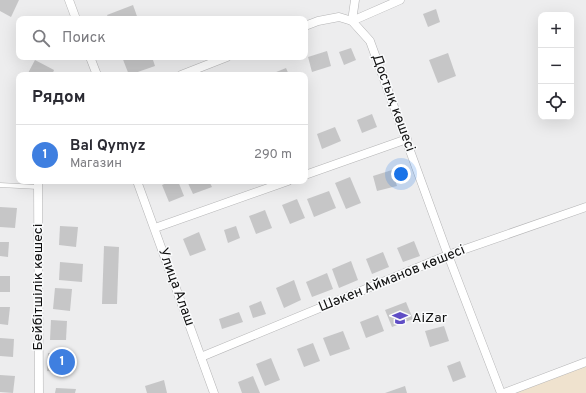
<!DOCTYPE html>
<html lang="ru">
<meta charset="utf-8">
<style>
:root{--surface:#fff;--page:#f2f2f3;--text:#2b2b33;--muted:#7c7c81;--line:#e1e1e2;--accent:#111827}
body{margin:0;font-family:Overpass,sans-serif;background:var(--page);color:var(--text)}
.controls{position:absolute;right:12px;top:12px;display:grid;overflow:hidden;border-radius:8px;box-shadow:0 4px 16px #0002}
.controls button{width:36px;height:36px;display:grid;place-items:center;padding:0;border:0;border-bottom:1px solid var(--line);background:var(--surface);color:var(--text);font:20px sans-serif}
.you{position:absolute;left:401px;top:174px;width:14px;height:14px;margin:-10px;border:3px solid #fff;border-radius:50%;background:#1a73e8;box-shadow:0 0 0 6px #1a73e833}
.badge{display:grid;place-items:center;width:26px;height:26px;border-radius:50%;background:var(--accent);color:#fff;font-size:13px;font-weight:700}
.pin{position:absolute;translate:-50% -50%;border:2px solid #fff;box-shadow:0 1px 4px #0006}
.list{margin:0;padding:0;list-style:none}
h2{display:flex;justify-content:space-between;align-items:center;height:52px;margin:0;padding:0 16px;font-size:17px}
h2 small{font-size:13px;font-weight:400;color:var(--muted)}
.list li{display:grid;grid-template-columns:26px 1fr auto;gap:12px;align-items:center;box-sizing:border-box;height:60px;padding:0 16px;border-top:1px solid var(--line)}
.list b{display:block;font-size:15px;white-space:nowrap}
.list p{margin:0;font-size:13px;white-space:nowrap;color:var(--muted)}
.list em{font-size:13px;font-style:normal;color:var(--muted)}
.icon{flex:none;width:22px;height:22px;fill:none;stroke:currentColor;stroke-width:2;stroke-linecap:round;stroke-linejoin:round}
.map{position:relative;flex:none;width:586px;height:393px;overflow:hidden}
.search{position:absolute;background:var(--surface);box-shadow:0 4px 16px #0002;left:16px;top:16px;width:292px;height:44px;display:flex;align-items:center;gap:10px;box-sizing:border-box;padding:0 14px;border-radius:8px;color:var(--muted);font-size:15px}
.panel{position:absolute;background:var(--surface);box-shadow:0 4px 16px #0002;left:16px;top:72px;width:292px;height:112px;border-radius:8px}
.map>svg:first-child{display:block}
</style>
<div class="map">
<svg width="586" height="393" viewBox="0 0 586 393">
<rect width="100%" height="100%" fill="#ededee"/>
<polygon fill="#efe2ce" points="586,365 586,393 510,393"/>
<g fill="#c6c6c7">
<polygon points="0,0 19,0 11,17 0,11"/>
<polygon points="133,5 138,19 109,19 107,15"/>
<polygon points="436,9 440,22 428,27 423,14"/>
<polygon points="351,48 356,60 344,65 339,52"/>
<polygon points="327,51 331,66 312,72 308,57"/>
<polygon points="448,53 456,76 438,83 429,60"/>
<polygon points="122,57 152,57 155,66 129,75"/>
<polygon points="35,60 54,70 52,75 27,75"/>
<polygon points="286,68 289,75 269,75"/>
<polygon points="372,114 377,127 362,133 357,120"/>
<polygon points="335,127 341,141 322,149 317,134"/>
<polygon points="392,170 397,186 377,191 373,176"/>
<polygon points="350,177 361,203 346,209 335,183"/>
<polygon points="171,181 178,181 184,196 169,202 162,185"/>
<polygon points="187,181 209,181 212,187 193,194"/>
<polygon points="329,191 336,208 314,217 307,199"/>
<polygon points="297,199 305,218 290,224 282,205"/>
<polygon points="0,207 17,208 15,228 0,227"/>
<polygon points="265,210 272,228 256,234 249,216"/>
<polygon points="60,226 78,227 76,247 59,245"/>
<polygon points="236,226 240,238 228,243 224,230"/>
<polygon points="199,232 206,250 190,256 183,239"/>
<polygon points="414,241 420,256 403,262 397,248"/>
<polygon points="0,242 9,242 8,257 0,256"/>
<polygon points="104,246 119,247 117,304 102,304"/>
<polygon points="383,252 389,267 372,274 366,259"/>
<polygon points="351,261 358,280 339,288 332,269"/>
<polygon points="60,262 83,264 82,282 59,280"/>
<polygon points="327,273 333,289 312,297 306,282"/>
<rect x="0" y="276" width="10" height="16"/>
<polygon points="294,280 301,300 284,308 276,288"/>
<polygon points="55,288 72,289 70,311 53,309"/>
<polygon points="261,301 266,314 253,318 249,306"/>
<polygon points="406,302 413,319 392,327 385,310"/>
<polygon points="0,307 10,307 8,325 0,324"/>
<polygon points="239,312 243,322 222,329 219,319"/>
<polygon points="378,315 384,331 366,338 360,322"/>
<polygon points="51,320 67,321 66,340 50,340"/>
<polygon points="444,326 449,341 430,347 425,331"/>
<polygon points="343,331 350,349 330,356 323,338"/>
<polygon points="0,338 14,339 13,357 0,356"/>
<polygon points="313,343 320,361 304,367 297,349"/>
<polygon points="48,353 71,355 69,373 47,371"/>
<polygon points="271,358 280,380 265,386 256,364"/>
<polygon points="460,361 466,377 453,382 447,366"/>
<polygon points="0,375 15,376 13,393 0,392"/>
<polygon points="253,376 260,393 242,393 238,382"/>
<polygon points="164,380 167,393 147,393 145,386"/>
<polygon points="405,386 407,393 385,393"/>
<polygon points="56,388 76,389 75,393 55,393"/>
</g>
<g fill="none" stroke-linecap="round" stroke-linejoin="round">
<defs>
<polyline id="lane" points="0,185 38,187"/>
<g id="street">
<polyline points="69,0 76,19"/>
<polyline points="355,0 352,21 370,41 448,255 501,393"/>
<polyline points="305,26 318,21 339,17 352,21 400,0"/>
<polyline points="90,57 97,75"/>
<polyline points="181,75 227,57"/>
<polyline points="305,175 407,139"/>
<polyline points="38,181 39,393"/>
<polyline points="137,181 214,393"/>
<polyline points="155,228 288,181"/>
<polyline points="201,357 448,255 586,207"/>
<polyline points="504,393 586,362"/>
</g>
</defs>
<use href="#lane" stroke="#b5b5b6" stroke-width="5"/>
<use href="#street" stroke="#b5b5b6" stroke-width="9"/>
<use href="#lane" stroke="#fff" stroke-width="4"/>
<use href="#street" stroke="#fff" stroke-width="8"/>
</g>
<defs>
<symbol id="school-bare" viewBox="-9 -9 18 18"><path d="M0-5L7-2L0 1L-7-2ZM-4 1L0 2.5L4 1V4Q0 6-4 4Z" fill="#5f4dc5" stroke="#fafbfc" stroke-width="2.5" paint-order="stroke"/></symbol>
</defs>
<g fill-rule="evenodd">
<use href="#school-bare" x="389" y="307" width="22" height="22"/>
</g>
<g text-anchor="middle" dominant-baseline="central" stroke-width="3" stroke-linejoin="round" paint-order="stroke">
<g font-size="14" fill="#101010" stroke="#fafbfc">
<text transform="translate(393 103) rotate(70)">Достық көшесі</text>
<text transform="translate(392 279) rotate(-22)">Шәкен Айманов көшесі</text>
<text transform="translate(38 287) rotate(-90)">Бейбітшілік көшесі</text>
<text transform="translate(176 287) rotate(70)">Улица Алаш</text>
</g>
<g font-size="14" fill="#101010" stroke="#fafbfc" text-anchor="start">
<text x="412" y="318">AiZar</text>
</g>
</g>
</svg>
<div class="controls">
<button>+</button>
<button>−</button>
<button><svg class="icon" aria-label="locate" viewBox="0 0 24 24"><circle cx="12" cy="12" r="6"/><path d="M12 2v4M12 18v4M2 12h4M18 12h4"/></svg></button>
</div>
<div class="you"></div>
<div class="pin badge" style="left:62px;top:362px;background:#3f7fe0">1</div>
<div class="search"><svg class="icon" aria-label="search" viewBox="0 0 24 24"><circle cx="10" cy="10" r="6"/><path d="M15 15l6 6"/></svg>Поиск</div>
<section class="panel">
<h2>Рядом<small></small></h2>
<ul class="list">
<li><span class="badge" style="background:#3f7fe0">1</span><div><b>Bal Qymyz</b><p>Магазин</p></div><em>290 m</em></li>
</ul>
</section>
</div>
